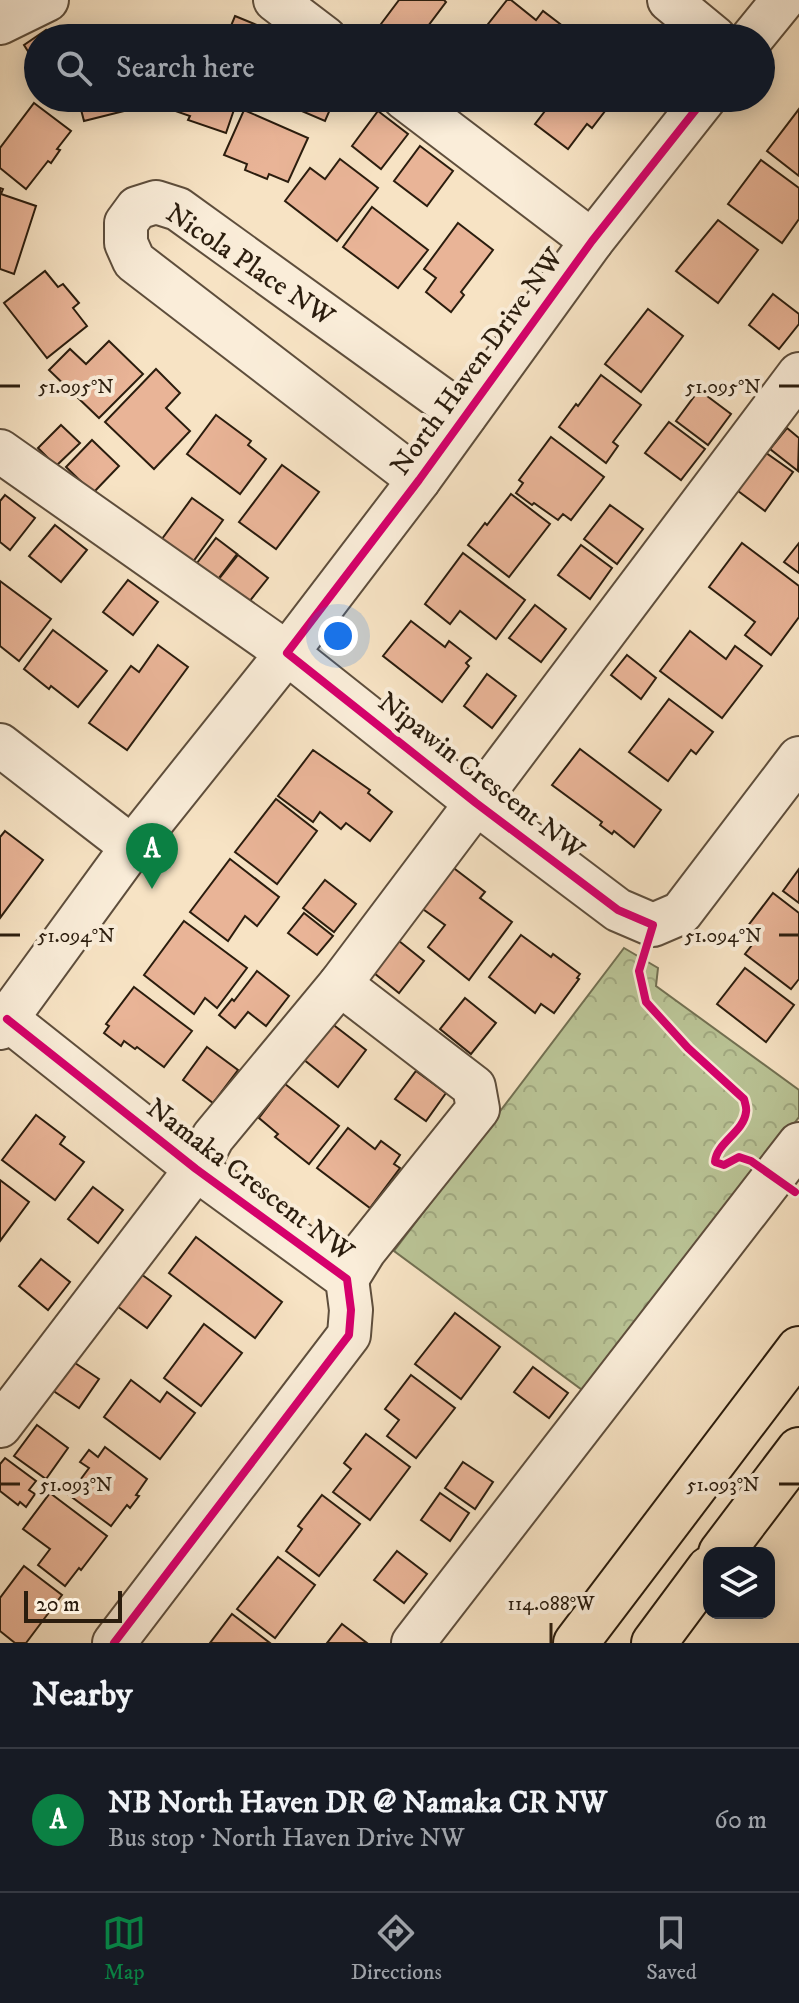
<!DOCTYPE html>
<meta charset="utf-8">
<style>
:root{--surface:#171b24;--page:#20242c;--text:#f1f3f6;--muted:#9ea1a6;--line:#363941;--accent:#0b8043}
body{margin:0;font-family:"IM FELL DW Pica",serif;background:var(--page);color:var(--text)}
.controls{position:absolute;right:24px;bottom:24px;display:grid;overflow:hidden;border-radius:16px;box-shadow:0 4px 20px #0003}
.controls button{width:72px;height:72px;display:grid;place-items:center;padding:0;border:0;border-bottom:2px solid var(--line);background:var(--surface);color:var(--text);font:40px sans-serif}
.scale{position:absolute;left:24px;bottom:20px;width:98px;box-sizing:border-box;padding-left:8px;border:4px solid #2b1d0e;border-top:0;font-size:22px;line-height:28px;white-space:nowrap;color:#2b1d0e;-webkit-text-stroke:6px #faedd9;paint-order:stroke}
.you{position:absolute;left:338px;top:636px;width:28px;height:28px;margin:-20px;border:6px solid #fff;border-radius:50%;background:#1a73e8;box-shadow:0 0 0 12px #1a73e833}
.badge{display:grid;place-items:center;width:52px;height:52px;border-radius:50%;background:var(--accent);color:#fff;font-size:26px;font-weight:700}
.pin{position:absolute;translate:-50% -66px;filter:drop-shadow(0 2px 4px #0008)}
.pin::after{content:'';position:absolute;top:42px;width:28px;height:24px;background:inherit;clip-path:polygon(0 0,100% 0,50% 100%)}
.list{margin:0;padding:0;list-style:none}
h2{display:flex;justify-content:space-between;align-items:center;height:104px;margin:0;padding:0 32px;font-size:34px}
h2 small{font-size:26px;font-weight:400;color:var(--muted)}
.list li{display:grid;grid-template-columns:52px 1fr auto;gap:24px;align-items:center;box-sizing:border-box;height:144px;padding:0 32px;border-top:2px solid var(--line)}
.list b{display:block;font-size:30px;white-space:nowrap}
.list p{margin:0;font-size:26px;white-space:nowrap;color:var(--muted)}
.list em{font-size:26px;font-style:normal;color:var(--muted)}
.icon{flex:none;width:44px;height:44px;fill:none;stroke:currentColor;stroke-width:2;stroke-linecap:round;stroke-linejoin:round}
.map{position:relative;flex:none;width:799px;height:1643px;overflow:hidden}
.search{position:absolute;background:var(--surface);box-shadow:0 4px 20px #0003;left:24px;right:24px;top:24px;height:88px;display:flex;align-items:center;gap:20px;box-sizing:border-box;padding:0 28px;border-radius:44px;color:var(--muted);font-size:30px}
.sheet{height:248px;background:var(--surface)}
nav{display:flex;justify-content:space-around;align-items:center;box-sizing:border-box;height:112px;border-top:2px solid var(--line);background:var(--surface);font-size:22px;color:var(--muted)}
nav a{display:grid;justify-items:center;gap:4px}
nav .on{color:var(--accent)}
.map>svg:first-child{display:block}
</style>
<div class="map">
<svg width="799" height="1643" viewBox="0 0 799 1643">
<defs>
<pattern id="park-crowns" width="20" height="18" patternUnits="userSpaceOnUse" patternTransform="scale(2)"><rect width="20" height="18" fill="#bac496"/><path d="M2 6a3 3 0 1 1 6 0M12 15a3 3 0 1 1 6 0" fill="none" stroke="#a0a880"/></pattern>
</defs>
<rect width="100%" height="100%" fill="#f7e3c4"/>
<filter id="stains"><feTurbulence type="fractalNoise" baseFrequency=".0025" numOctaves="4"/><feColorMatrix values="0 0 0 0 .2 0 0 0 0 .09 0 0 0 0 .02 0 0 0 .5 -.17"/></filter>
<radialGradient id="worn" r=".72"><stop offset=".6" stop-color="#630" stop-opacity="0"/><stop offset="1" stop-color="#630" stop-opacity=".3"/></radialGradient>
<polygon fill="url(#park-crowns)" stroke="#727052" stroke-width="2" points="624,948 658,968 656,986 799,1090 799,1117 589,1395 394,1251"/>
<g fill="#e9b497" stroke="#2b1d0e" stroke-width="2">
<polygon points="399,0 444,0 446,2 419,38 400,38 381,24"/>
<polygon points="507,0 511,0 536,20 543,11 576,36 574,38 488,38 481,33"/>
<polygon points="235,16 274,32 271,38 226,38"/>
<polygon points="46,30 50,38 38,38 38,67 24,45"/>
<polygon points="78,98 150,98 152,104 84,121"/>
<polygon points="161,98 238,98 226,133 188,120 190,116 158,105"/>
<polygon points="294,98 335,98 325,121 290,106"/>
<polygon points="555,98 615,98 592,128 587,124 568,149 535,124"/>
<polygon points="34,103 71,131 57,149 60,150 51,163 48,161 26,189 0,168 0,148"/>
<polygon points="799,109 799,176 767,151"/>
<polygon points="244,110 308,138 288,182 269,174 267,179 245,170 247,164 224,155"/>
<polygon points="378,111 408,134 381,169 352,146"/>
<polygon points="420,146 453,171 427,206 394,181"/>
<polygon points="340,159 378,188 337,241 285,201 310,168 325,179"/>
<polygon points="761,160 799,188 799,219 782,243 728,204"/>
<polygon points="0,188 3,189 1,194 36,206 14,274 0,269"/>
<polygon points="372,207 428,250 398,288 343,247"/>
<polygon points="718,220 758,250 718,303 676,271"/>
<polygon points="458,223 493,250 461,292 464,295 451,312 426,292 436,278 424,269"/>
<polygon points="45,271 58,287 63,284 79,303 73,308 87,326 47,358 4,303"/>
<polygon points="773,294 799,314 799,324 779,349 749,325"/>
<polygon points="648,309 683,336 641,392 605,364"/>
<polygon points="109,341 143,374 99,418 49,370 70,349 86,364"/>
<polygon points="156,369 180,393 166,408 190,431 154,469 105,422"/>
<polygon points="601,375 641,405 613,442 618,446 606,463 559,427 576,404 578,406"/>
<polygon points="699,390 731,414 708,445 676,421"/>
<polygon points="216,415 251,441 248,445 266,459 240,494 187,454"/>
<polygon points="669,422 705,449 681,480 645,453"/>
<polygon points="61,425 80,443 56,466 38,448"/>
<polygon points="787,428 799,438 798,471 770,449"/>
<polygon points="551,437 604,477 571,520 563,514 558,520 534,503 532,505 516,493 523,483 519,480"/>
<polygon points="92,440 119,466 93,493 66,467"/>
<polygon points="762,450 793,472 765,511 734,488"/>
<polygon points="282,465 319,492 276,549 239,522"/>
<polygon points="511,494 550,524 509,577 468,545 485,523 487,525"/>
<polygon points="5,495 35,518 10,550 0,542 0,501"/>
<polygon points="192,498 223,520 190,566 159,543"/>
<polygon points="610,505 643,529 617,564 584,539"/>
<polygon points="55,525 87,550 61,582 29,556"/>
<polygon points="216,538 237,554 215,583 194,567"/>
<polygon points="742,543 799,586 799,617 771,655 745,635 755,622 709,587"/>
<polygon points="799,543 799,573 784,562"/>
<polygon points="581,545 612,568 590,599 558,575"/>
<polygon points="463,553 525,600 496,639 460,611 450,624 425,604"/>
<polygon points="238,555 268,578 245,607 215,584"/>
<polygon points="128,580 158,602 133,635 103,612"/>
<polygon points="0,581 51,619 19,661 0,646"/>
<polygon points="535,605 566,629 541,662 509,638"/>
<polygon points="411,621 445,647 449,641 471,658 466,663 469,666 442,702 383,656"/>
<polygon points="53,630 107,671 78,707 51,686 49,689 24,669"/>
<polygon points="690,631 726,659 735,646 762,666 722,718 660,671"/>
<polygon points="158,645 188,667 127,750 89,723 131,666 139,672"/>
<polygon points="627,655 656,678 641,699 611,675"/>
<polygon points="487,674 516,696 492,728 464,706"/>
<polygon points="669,699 713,732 696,754 691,750 668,781 629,752"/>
<polygon points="580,749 661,810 634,847 614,831 612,834 600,825 602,822 552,785"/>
<polygon points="313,750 370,790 368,793 392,812 370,841 346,823 341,829 320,812 313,822 278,796"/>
<polygon points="276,799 317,831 277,884 235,852"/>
<polygon points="5,831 43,860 0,918 0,837"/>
<polygon points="230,859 279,897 257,926 245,916 228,941 190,912"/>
<polygon points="451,866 485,892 480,898 512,922 469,980 428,947 445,925 420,907"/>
<polygon points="799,869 799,903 783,891"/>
<polygon points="325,880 356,904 334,932 303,908"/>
<polygon points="773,893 799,913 799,979 791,989 745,954 759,936 747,927"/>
<polygon points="304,913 333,936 317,955 288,933"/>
<polygon points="184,921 247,968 217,1008 205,998 194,1014 144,975"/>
<polygon points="521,935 551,957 553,954 580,974 577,978 579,979 554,1013 541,1004 535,1013 489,977"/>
<polygon points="394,937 424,961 399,993 369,969"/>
<polygon points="745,968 794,1005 766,1042 717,1004"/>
<polygon points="257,971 289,996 266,1026 248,1012 235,1028 219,1015 232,999 234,1001"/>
<polygon points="134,987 192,1031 164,1067 137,1047 135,1049 124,1041 121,1046 104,1033 109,1026 106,1024"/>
<polygon points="465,998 496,1023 471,1054 440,1029"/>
<polygon points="331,1023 366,1050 338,1087 303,1059"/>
<polygon points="207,1047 238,1070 213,1103 183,1080"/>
<polygon points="416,1071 446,1093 426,1121 395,1099"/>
<polygon points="285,1084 339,1126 309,1164 275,1137 278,1134 259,1118"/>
<polygon points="36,1115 65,1137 60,1144 84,1162 55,1200 2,1160"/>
<polygon points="348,1128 375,1149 381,1141 400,1155 394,1164 400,1168 370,1208 317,1168"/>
<polygon points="0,1180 29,1202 0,1241"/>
<polygon points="93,1187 123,1210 98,1243 68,1219"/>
<polygon points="196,1237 282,1302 255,1338 169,1273"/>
<polygon points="41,1259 70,1282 48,1310 19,1286"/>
<polygon points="141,1274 171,1296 147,1328 117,1306"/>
<polygon points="455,1313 500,1347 461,1399 415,1364"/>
<polygon points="204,1324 242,1353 201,1406 164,1378"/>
<polygon points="72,1361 99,1379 79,1408 52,1390"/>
<polygon points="533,1367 568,1393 549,1418 514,1392"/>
<polygon points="411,1375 455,1408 416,1458 387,1436 399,1420 385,1409"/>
<polygon points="131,1380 160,1402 167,1392 195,1413 160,1459 104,1417"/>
<polygon points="37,1425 68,1448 46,1479 14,1456"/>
<polygon points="366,1434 410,1467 370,1520 333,1492 351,1469 344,1463"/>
<polygon points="105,1447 147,1479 136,1495 139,1496 130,1508 127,1505 111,1526 69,1495 89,1468 80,1462 89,1450 98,1457"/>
<polygon points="5,1458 36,1481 29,1490 35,1494 26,1507 20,1502 18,1505 0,1491 0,1464"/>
<polygon points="463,1462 493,1482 475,1509 445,1488"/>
<polygon points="50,1493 107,1536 81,1570 79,1568 65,1586 38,1565 50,1549 23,1529"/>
<polygon points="440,1493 469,1513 450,1541 421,1520"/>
<polygon points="322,1495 360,1524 319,1576 286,1551 302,1529 298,1526"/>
<polygon points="397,1551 427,1574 404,1603 374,1580"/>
<polygon points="278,1557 315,1585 275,1638 237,1609"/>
<polygon points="24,1566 62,1595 26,1643 15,1643 0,1631 0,1598"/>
<polygon points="232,1614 270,1643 210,1643"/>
<polygon points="342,1624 367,1643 327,1643"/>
</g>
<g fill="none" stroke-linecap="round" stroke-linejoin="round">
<defs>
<g id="minor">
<polyline points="275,0 325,38"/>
<polyline points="669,0 715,38"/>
<polyline points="0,23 47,0"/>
<polyline points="752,38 783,0"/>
<polyline points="404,98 592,241"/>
<polyline points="0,451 287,653 476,803 618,910 653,925 681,913 799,758"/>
<polyline points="419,480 134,261 126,243 126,223 137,208 156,202 178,209 465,416"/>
<polyline points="0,745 132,847"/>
<polyline points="340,984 474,1087 478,1109 365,1250 347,1279"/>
<polyline points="0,1017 7,1019 196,1169 347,1279 351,1310 349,1335 114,1643"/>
<polyline points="0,1028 132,847 287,653 419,480 592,241 705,98"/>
<polyline points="0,1426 196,1169 213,1137 340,984 799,374"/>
<polyline points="413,1643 799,1144"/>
</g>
<g id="major">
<polyline points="721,1553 799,1450"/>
<polyline points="576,1643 799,1349"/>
<polyline points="654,1643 709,1569"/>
</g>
</defs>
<use href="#minor" stroke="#5e4e3c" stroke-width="46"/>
<use href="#major" stroke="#2b1d0e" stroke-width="48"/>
<use href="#minor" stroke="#faedd9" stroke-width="42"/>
<use href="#major" stroke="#f7e3c4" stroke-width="44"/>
<defs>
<g id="cycleway">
<path d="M705 98 592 241 419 480 287 653 476 803 618 910 653 925 639 971 646 1002 688 1048 744 1099C745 1103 747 1108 746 1112 744 1132 716 1143 715 1162L724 1165 739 1157 751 1161 795 1192"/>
<polyline points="7,1019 196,1169 347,1279 351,1310 349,1335 114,1643"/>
</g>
</defs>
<use href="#cycleway" stroke="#faedd9" stroke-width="13"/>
<use href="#cycleway" stroke="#d6006c" stroke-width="8"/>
</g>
<path fill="none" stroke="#2b1d0e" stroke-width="3" d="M0 386H20M779 386H799M0 935H20M779 935H799M0 1484H20M779 1484H799M551 1623V1643"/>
<g text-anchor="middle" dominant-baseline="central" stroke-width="8" stroke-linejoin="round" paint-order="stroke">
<g font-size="28" fill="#2b1d0e" stroke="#faedd9">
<text transform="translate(250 265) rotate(34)">Nicola Place NW</text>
<text transform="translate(477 362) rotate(-54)">North Haven Drive NW</text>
<text transform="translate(481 776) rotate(38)">Nipawin Crescent NW</text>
<text transform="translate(250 1180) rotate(37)">Namaka Crescent NW</text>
</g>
</g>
<g font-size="20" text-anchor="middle" fill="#2b1d0e" stroke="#faedd9" stroke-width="8" stroke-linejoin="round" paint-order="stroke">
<text x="76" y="393">51.095°N</text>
<text x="723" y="393">51.095°N</text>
<text x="76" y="942">51.094°N</text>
<text x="723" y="942">51.094°N</text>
<text x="76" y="1491">51.093°N</text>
<text x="723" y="1491">51.093°N</text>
<text x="551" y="1610">114.088°W</text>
</g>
<rect width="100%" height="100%" filter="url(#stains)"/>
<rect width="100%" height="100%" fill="url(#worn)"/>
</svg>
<div class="controls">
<button><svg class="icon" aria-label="layers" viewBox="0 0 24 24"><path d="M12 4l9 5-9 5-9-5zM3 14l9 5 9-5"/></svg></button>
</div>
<div class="scale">20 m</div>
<div class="you"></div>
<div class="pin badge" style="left:152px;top:889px">A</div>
<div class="search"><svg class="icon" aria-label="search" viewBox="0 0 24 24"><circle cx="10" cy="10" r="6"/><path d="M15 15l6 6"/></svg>Search here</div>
</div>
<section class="sheet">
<h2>Nearby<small></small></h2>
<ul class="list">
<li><span class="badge">A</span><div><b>NB North Haven DR @ Namaka CR NW</b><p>Bus stop · North Haven Drive NW</p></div><em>60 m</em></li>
</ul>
</section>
<nav>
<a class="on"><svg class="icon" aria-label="map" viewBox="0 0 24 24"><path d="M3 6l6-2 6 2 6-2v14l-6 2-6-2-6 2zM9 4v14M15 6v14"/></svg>Map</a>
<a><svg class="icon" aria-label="directions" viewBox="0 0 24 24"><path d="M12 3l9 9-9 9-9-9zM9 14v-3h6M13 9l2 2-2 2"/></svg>Directions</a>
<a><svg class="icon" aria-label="saved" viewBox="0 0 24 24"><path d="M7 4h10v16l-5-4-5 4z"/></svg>Saved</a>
</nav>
